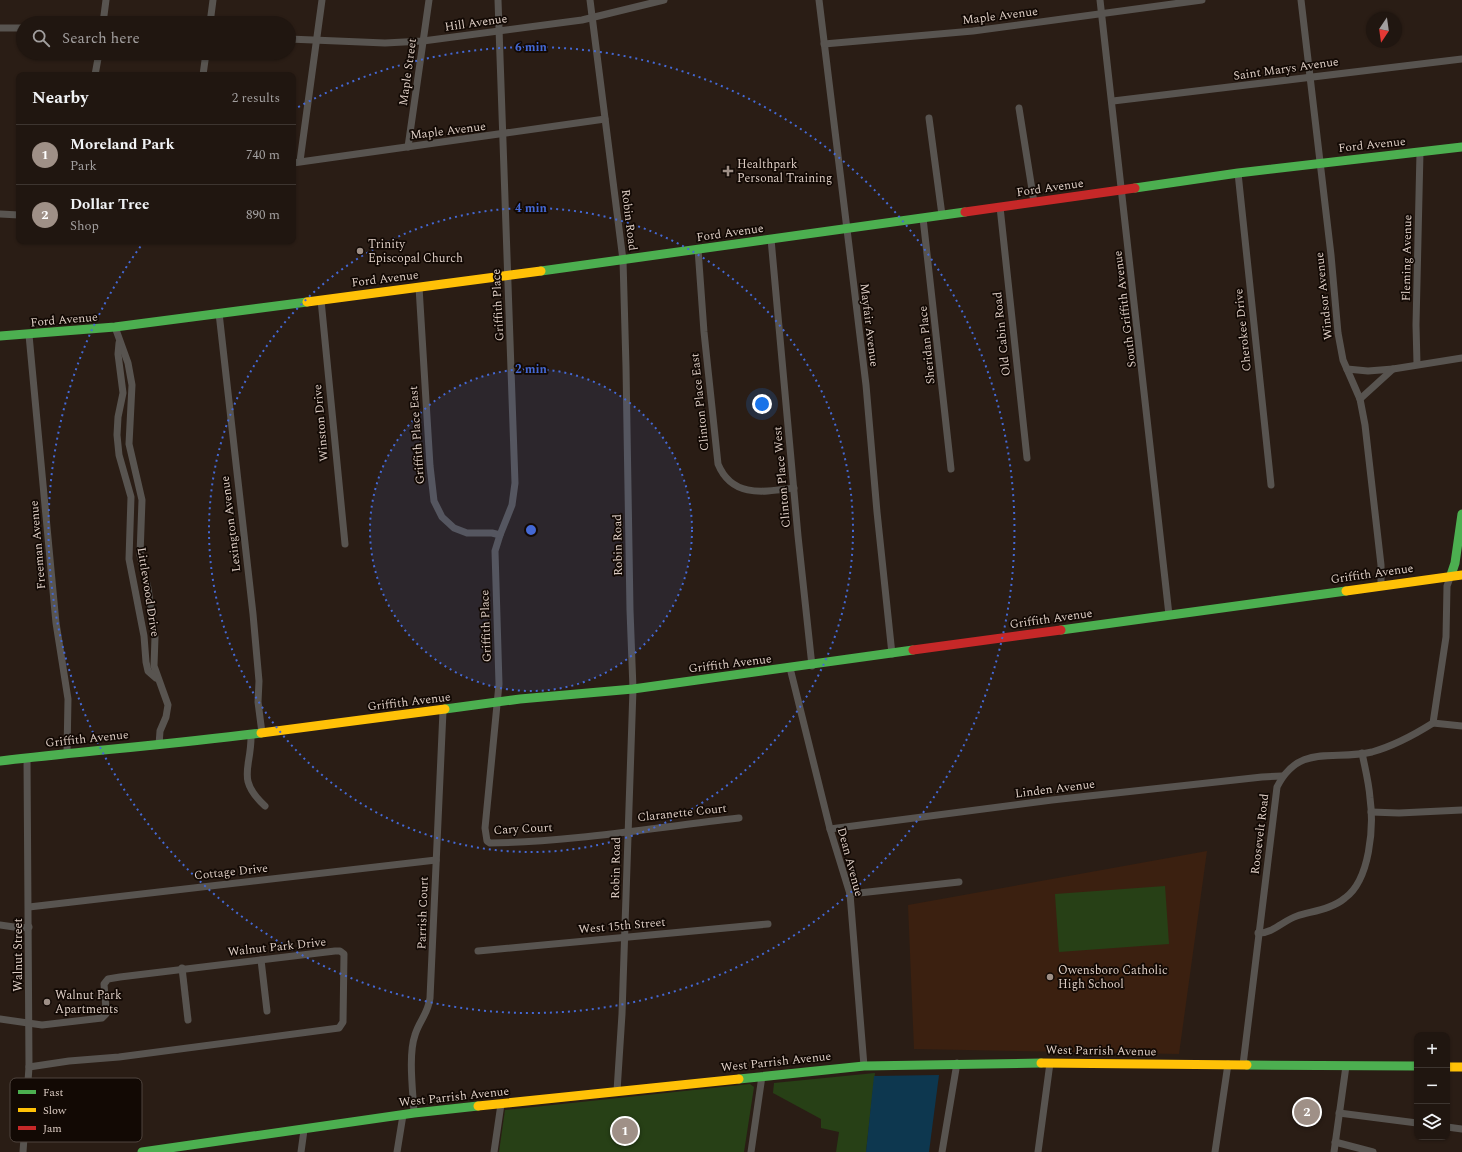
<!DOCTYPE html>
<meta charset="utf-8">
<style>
:root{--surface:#201610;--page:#281f19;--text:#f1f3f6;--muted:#a29f9f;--line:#3d3530;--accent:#9f9087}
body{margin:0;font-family:Spectral,serif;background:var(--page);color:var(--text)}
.controls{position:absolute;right:12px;bottom:12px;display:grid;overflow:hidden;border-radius:8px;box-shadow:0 1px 3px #0004}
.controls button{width:36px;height:36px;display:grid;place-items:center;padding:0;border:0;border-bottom:1px solid var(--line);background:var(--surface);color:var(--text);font:20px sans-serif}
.compass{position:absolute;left:1366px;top:12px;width:36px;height:36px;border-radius:50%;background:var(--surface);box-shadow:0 1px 3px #0004;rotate:193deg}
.you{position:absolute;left:762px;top:404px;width:14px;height:14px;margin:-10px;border:3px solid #fff;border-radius:50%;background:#1a73e8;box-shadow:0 0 0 6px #1a73e833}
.badge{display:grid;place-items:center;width:26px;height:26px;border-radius:50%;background:var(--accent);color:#fff;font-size:13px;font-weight:700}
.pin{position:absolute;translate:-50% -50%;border:2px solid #fff;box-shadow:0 1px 4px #0006}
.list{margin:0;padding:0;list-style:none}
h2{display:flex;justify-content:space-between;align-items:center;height:52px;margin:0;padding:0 16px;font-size:17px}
h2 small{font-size:13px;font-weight:400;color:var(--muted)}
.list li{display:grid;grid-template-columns:26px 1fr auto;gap:12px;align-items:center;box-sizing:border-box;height:60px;padding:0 16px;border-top:1px solid var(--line)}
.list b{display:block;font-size:15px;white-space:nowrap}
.list p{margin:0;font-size:13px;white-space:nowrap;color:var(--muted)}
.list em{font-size:13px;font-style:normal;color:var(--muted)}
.icon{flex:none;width:22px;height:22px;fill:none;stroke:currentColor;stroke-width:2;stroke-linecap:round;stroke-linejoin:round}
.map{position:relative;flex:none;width:1462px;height:1152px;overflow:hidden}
.search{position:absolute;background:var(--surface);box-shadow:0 1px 3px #0004;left:16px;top:16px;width:280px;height:44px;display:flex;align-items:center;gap:10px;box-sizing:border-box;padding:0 14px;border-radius:22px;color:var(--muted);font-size:15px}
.panel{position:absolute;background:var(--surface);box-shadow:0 1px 3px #0004;left:16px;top:72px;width:280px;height:172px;border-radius:8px}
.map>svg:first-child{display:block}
</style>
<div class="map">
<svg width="1462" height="1152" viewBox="0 0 1462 1152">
<rect width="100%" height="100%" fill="#2a1d15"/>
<polygon fill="#3b2010" points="1207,851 1179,1054 914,1049 908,905"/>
<g fill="#274016">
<polygon points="1165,886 1169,944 1059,952 1055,894"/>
<polygon points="875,1073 866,1152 836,1152 839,1132 821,1128 821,1119 773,1093 774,1083"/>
<polygon points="750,1084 754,1087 744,1152 499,1152 505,1110"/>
</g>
<polygon fill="#0d374f" points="939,1075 929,1152 866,1152 874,1076"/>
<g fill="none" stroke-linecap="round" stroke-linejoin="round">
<g stroke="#585450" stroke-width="7">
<path d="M498 0 515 483 512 505 500 535 495 551 499 684 485 828 487 841 490 843C573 842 657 827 739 818"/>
<polyline points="590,0 623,260 626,367 630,610 633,689 622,1014 617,1091"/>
<polyline points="819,0 866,385 877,512 892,654"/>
<polyline points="1100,0 1169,615"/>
<polyline points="1301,0 1331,255 1338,333 1343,360 1360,399 1365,425 1381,565 1381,586"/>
<polyline points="103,23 106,0"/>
<polyline points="210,23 213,0"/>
<polyline points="0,28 23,28"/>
<polyline points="289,39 385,43 423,41 582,20 664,0"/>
<polyline points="824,44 973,31 1202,0"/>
<polyline points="95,75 99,53"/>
<polyline points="203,75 206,53"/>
<polyline points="1113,101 1462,59"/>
<polyline points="1019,108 1034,202"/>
<polyline points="929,118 942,215"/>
<polyline points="408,147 429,0"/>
<polyline points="300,161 322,0"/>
<polyline points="293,163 605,119"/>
<polyline points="1238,173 1271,485"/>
<polyline points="1000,207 1027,458"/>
<polyline points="0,214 19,215"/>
<polyline points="923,218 951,469"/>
<polyline points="771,239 798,536 812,666"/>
<path d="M698 249 704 332 718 464C732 498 763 492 794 488"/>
<polyline points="419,287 430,466 434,501 442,517 454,528 467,533 492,533 500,535"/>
<polyline points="321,300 345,544"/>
<polyline points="219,313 253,614 259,681 258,702 262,733"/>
<polyline points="115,327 128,363 132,385 129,444 142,500 140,555 148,588 155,637 154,666 168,705 166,717 160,731 159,745"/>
<polyline points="29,335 56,623 68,699 67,753"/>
<polyline points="119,343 118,354 123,393 118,417 117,435 119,455 131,497 129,559 144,636 146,662 148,671 156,678"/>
<polyline points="1417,364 1416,325 1420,152"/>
<polyline points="1347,369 1368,371 1393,369"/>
<polyline points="1360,399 1393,369 1462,358"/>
<polyline points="790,668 830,829 850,894 864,1066"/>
<polyline points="1433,723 1462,726"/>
<path d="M251 734C252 768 235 778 265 806"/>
<polyline points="1371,812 1399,813 1462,810"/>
<polyline points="830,829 1052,800 1262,777 1282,776"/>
<polyline points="850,894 959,882"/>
<polyline points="29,907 436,860"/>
<polyline points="0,925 21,928 29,927"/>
<path d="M1258 933C1272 934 1284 920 1297 916 1313 911 1332 909 1345 898 1370 880 1374 827 1370 798 1369 783 1365 768 1362 753"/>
<polyline points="478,951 768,924"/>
<polyline points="261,960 267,1011"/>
<polyline points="182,968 188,1020"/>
<polyline points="0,1019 42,1025 102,1018 106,1014 106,1009 104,984 108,979 120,977 335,951 340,951 344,954 343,1022 339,1028 119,1057 69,1061 29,1067"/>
<path d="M1243 1065 1277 787C1299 743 1333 761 1372 752 1393 746 1414 735 1433 723L1446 637 1447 586 1451 575"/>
<path d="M414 1113C413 1092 408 1055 415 1035 419 1021 428 1014 430 998L443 711"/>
<polyline points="1339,1113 1417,1123"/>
<polyline points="1447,1127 1462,1129"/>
<polyline points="1335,1142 1373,1152"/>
<polyline points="23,1152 29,1067 27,758"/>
<polyline points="301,1152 304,1130"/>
<polyline points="397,1152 403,1115"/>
<polyline points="494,1152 501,1104"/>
<polyline points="751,1152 762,1076"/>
<polyline points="942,1152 957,1063"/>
<polyline points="1038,1152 1050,1063"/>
<polyline points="1215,1152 1228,1064"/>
<polyline points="1334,1152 1346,1066"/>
</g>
<g stroke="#4caf50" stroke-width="9">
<polyline points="1135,188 1238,173 1462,147"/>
<polyline points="541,271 965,212"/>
<polyline points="0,336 115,327 307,302"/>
<polyline points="1451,575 1455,563 1462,514"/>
<polyline points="1061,630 1346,591"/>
<polyline points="445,709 520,699 633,689 913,650"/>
<path d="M0 761C87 751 175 744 261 733"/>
<polyline points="1247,1065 1417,1066"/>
<polyline points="739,1079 864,1066 1041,1063"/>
<polyline points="142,1152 414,1113 478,1106"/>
</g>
<g stroke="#ffc107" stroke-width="9">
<polyline points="307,302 541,271"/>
<polyline points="1346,591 1462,575"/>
<polyline points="261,733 445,709"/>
<polyline points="1041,1063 1247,1065"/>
<polyline points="1447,1067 1462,1067"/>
<polyline points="478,1106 739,1079"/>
</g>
<g stroke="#c62828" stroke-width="9">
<polyline points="965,212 1135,188"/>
<polyline points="913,650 1061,630"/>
</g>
</g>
<circle cx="531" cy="530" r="161" fill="#4468d4" fill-opacity=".12"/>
<g fill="none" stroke="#4468d4" stroke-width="2" stroke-dasharray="2 4">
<circle cx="531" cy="530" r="161"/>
<circle cx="531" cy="530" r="322"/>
<path d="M293 110A483 483 0 1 1 143 243"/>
</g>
<g fill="#9f9087" stroke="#120904" stroke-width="1.5">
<path d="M726 165h4v4h4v4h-4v4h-4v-4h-4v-4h4z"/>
<circle cx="360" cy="251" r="4"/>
<circle cx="1050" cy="977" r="4"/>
<circle cx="47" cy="1002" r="4"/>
</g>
<g text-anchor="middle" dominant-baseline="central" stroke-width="3.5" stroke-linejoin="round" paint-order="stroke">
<g font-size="12" fill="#decec5" stroke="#120904">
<text transform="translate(1000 16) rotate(-7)">Maple Avenue</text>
<text transform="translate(476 23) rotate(-8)">Hill Avenue</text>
<text transform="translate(1286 69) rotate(-8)">Saint Marys Avenue</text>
<text transform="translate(408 72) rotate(-82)">Maple Street</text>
<text transform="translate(448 131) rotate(-7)">Maple Avenue</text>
<text transform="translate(1372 145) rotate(-6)">Ford Avenue</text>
<text transform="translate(1050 188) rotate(-8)">Ford Avenue</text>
<text transform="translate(629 220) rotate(83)">Robin Road</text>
<text transform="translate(730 233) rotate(-8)">Ford Avenue</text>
<text transform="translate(1407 258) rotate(-89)">Fleming Avenue</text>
<text transform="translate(385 279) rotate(-7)">Ford Avenue</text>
<text transform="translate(1324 296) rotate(-96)">Windsor Avenue</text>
<text transform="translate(498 305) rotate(-93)">Griffith Place</text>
<text transform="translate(1125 309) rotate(-97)">South Griffith Avenue</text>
<text transform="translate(64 320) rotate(-5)">Ford Avenue</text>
<text transform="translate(869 325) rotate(83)">Mayfair Avenue</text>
<text transform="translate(1243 330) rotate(-96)">Cherokee Drive</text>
<text transform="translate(1002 334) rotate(-96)">Old Cabin Road</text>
<text transform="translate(927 345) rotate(-96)">Sheridan Place</text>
<text transform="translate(700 402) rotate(-96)">Clinton Place East</text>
<text transform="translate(321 423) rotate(-95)">Winston Drive</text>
<text transform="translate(417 435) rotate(-94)">Griffith Place East</text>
<text transform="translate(782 477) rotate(-95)">Clinton Place West</text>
<text transform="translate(231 524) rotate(-97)">Lexington Avenue</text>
<text transform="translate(38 545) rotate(-95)">Freeman Avenue</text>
<text transform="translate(618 545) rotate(-91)">Robin Road</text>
<text transform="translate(1372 574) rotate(-8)">Griffith Avenue</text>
<text transform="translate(148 592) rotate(81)">Littlewood Drive</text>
<text transform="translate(1051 619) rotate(-8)">Griffith Avenue</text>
<text transform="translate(486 626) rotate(-92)">Griffith Place</text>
<text transform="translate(730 664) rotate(-7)">Griffith Avenue</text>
<text transform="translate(409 702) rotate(-7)">Griffith Avenue</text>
<text transform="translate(87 739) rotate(-6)">Griffith Avenue</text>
<text transform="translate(1055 789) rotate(-7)">Linden Avenue</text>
<text transform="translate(682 813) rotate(-6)">Claranette Court</text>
<text transform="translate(523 829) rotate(-3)">Cary Court</text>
<text transform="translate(1260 834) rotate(-83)">Roosevelt Road</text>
<text transform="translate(850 862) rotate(75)">Dean Avenue</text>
<text transform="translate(616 868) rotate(-89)">Robin Road</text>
<text transform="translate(231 872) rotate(-6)">Cottage Drive</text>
<text transform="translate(423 913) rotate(-88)">Parrish Court</text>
<text transform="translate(622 926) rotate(-5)">West 15th Street</text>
<text transform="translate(277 947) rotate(-6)">Walnut Park Drive</text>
<text transform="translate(18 955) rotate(-90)">Walnut Street</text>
<text transform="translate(1101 1051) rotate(1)">West Parrish Avenue</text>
<text transform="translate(776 1062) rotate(-6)">West Parrish Avenue</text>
<text transform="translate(454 1097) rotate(-6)">West Parrish Avenue</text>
</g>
<g font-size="12" fill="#decec5" stroke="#120904" text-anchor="start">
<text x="737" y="164">Healthpark<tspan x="737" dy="14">Personal Training</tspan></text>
<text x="368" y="244">Trinity<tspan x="368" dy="14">Episcopal Church</tspan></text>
<text x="1058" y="970">Owensboro Catholic<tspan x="1058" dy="14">High School</tspan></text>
<text x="55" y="995">Walnut Park<tspan x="55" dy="14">Apartments</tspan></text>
</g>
</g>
<rect x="10" y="1078" width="132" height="64" rx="6" fill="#120904" stroke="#4f443e" stroke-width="1"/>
<rect x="18" y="1090" width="18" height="4" fill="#4caf50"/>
<rect x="18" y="1108" width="18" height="4" fill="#ffc107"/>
<rect x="18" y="1126" width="18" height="4" fill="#c62828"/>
<g font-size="11" fill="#decec5">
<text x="43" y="1096">Fast</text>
<text x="43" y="1114">Slow</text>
<text x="43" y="1132">Jam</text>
</g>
<circle cx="531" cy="530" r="6" fill="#4468d4" stroke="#120904" stroke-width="2"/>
<g font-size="12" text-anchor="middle" font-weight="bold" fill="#4468d4" stroke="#120904" stroke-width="3.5" stroke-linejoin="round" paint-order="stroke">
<text x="531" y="51">6 min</text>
<text x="531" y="212">4 min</text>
<text x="531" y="373">2 min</text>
</g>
</svg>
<div class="controls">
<button>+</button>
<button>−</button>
<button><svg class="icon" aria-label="layers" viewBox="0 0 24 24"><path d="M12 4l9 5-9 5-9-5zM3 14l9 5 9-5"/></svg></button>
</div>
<svg class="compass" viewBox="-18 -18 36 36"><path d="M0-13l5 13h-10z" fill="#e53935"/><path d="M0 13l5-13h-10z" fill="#a29f9f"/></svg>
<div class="you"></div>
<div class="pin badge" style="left:625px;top:1131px">1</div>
<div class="pin badge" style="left:1307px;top:1112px">2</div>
<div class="search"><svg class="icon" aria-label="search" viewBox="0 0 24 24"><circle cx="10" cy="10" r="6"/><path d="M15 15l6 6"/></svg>Search here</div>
<section class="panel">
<h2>Nearby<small>2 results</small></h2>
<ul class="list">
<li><span class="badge">1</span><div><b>Moreland Park</b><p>Park</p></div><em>740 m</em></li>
<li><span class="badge">2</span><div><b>Dollar Tree</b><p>Shop</p></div><em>890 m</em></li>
</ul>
</section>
</div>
